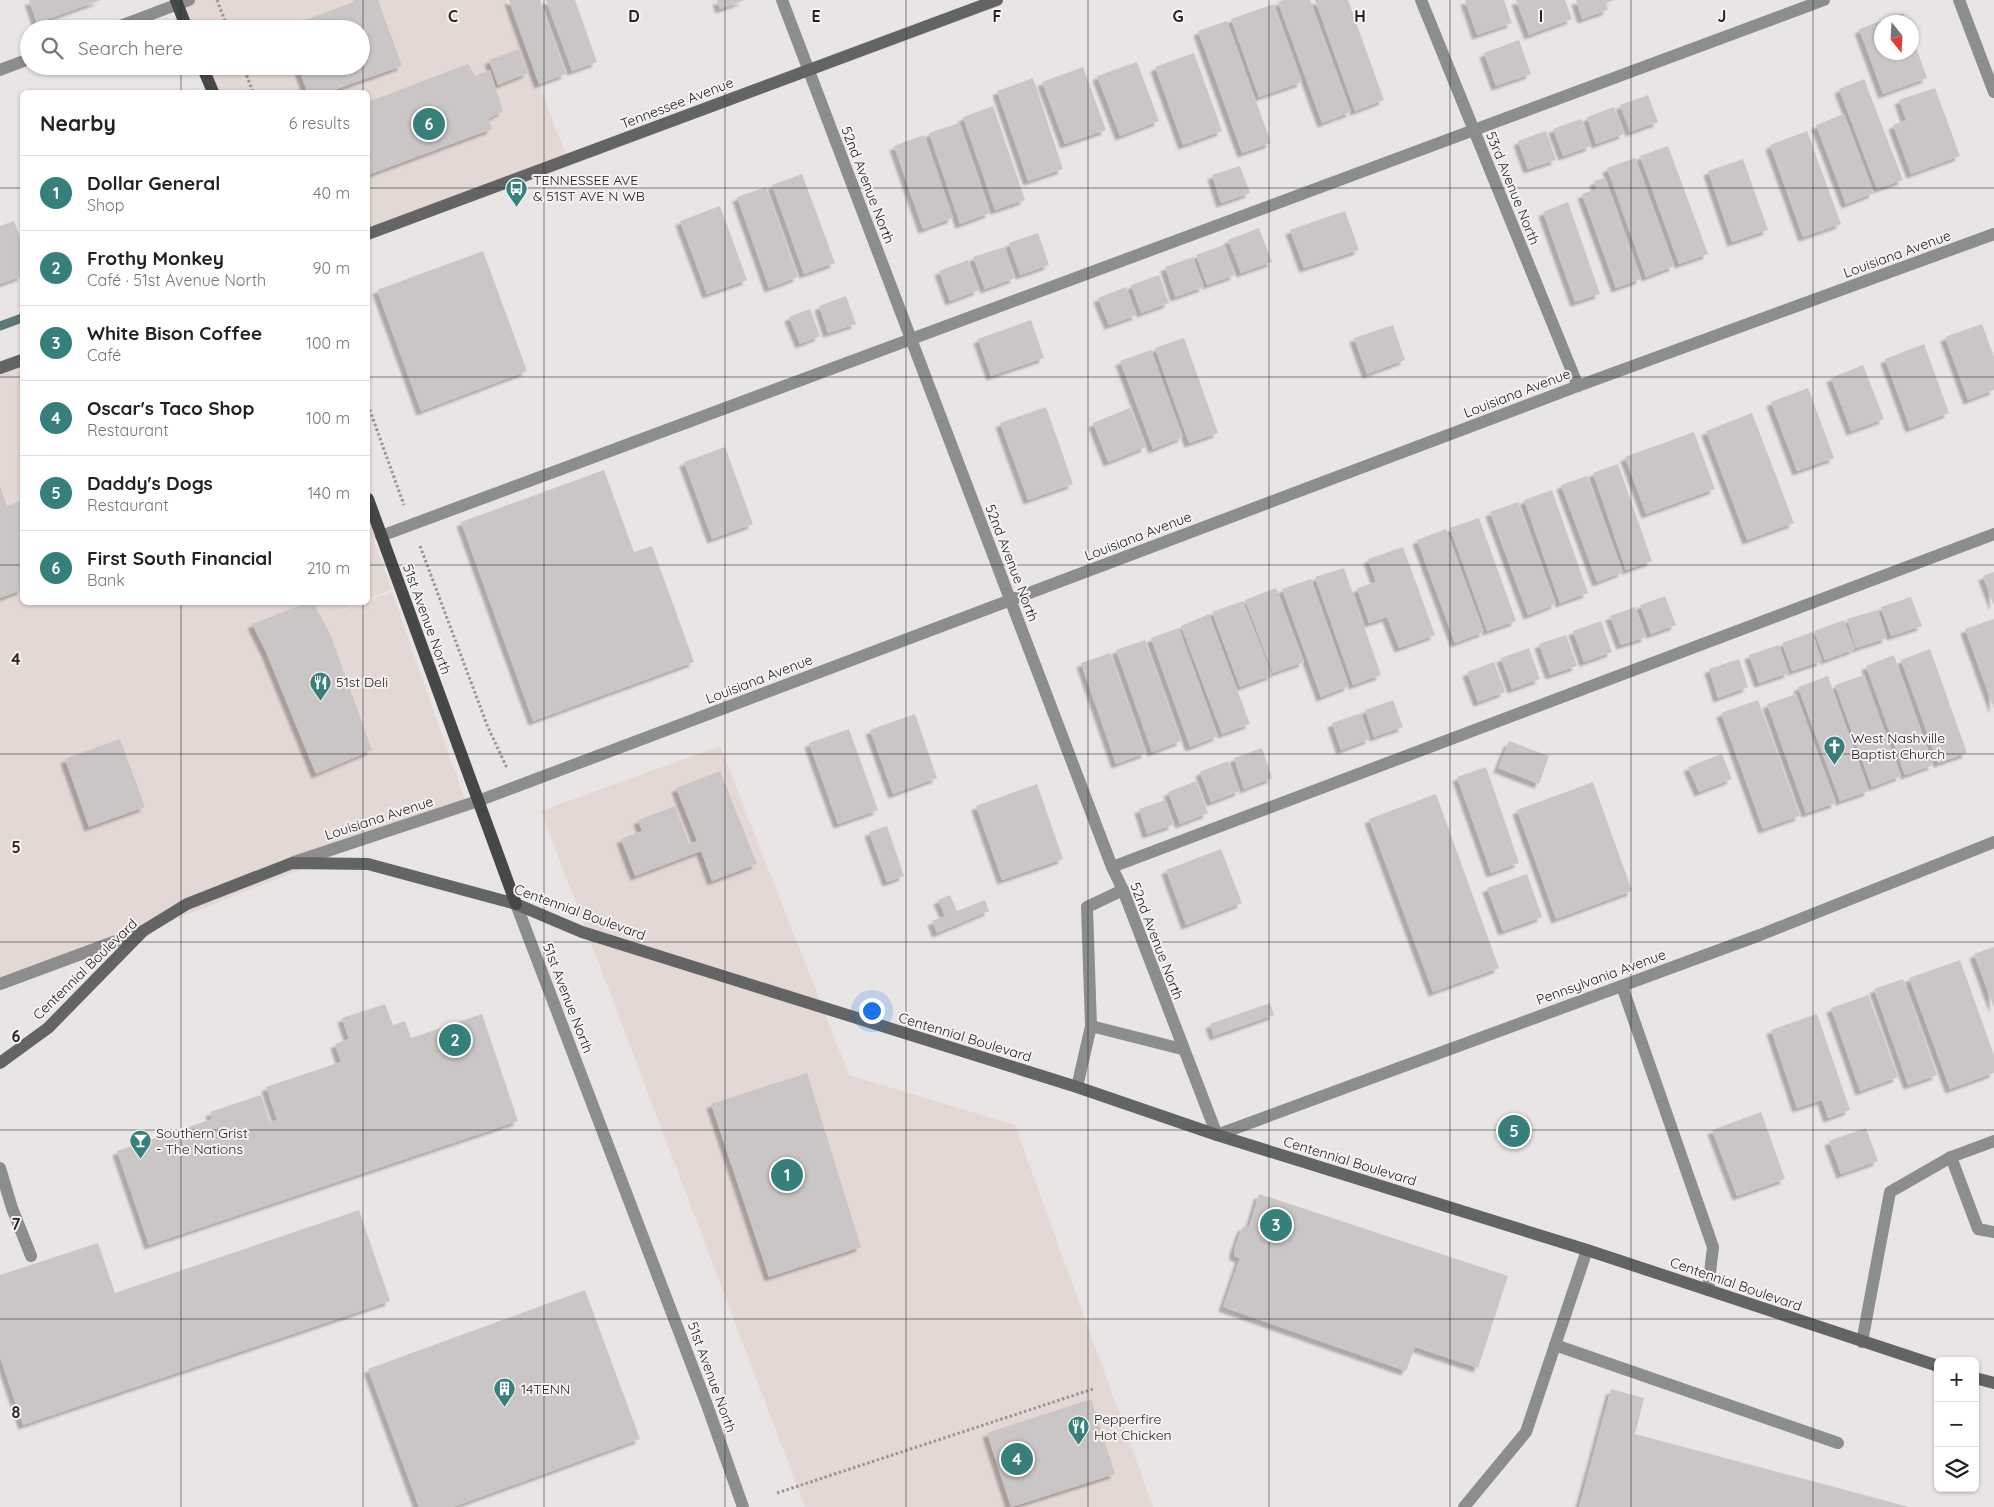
<!DOCTYPE html>
<meta charset="utf-8">
<style>
:root{--surface:#fff;--page:#f6f6f6;--text:#222;--muted:#767676;--line:#e0e0e0;--accent:#377f7b}
body{margin:0;font-family:Quicksand,sans-serif;background:var(--page);color:var(--text)}
.controls{position:absolute;right:15px;bottom:15px;display:grid;overflow:hidden;border-radius:8px;box-shadow:0 1px 4px #0004}
.controls button{width:45px;height:45px;display:grid;place-items:center;padding:0;border:0;border-bottom:1px solid var(--line);background:var(--surface);color:var(--text);font:25px sans-serif}
.compass{position:absolute;left:1874px;top:15px;width:45px;height:45px;border-radius:50%;background:var(--surface);box-shadow:0 1px 4px #0004;rotate:162deg}
.you{position:absolute;left:871px;top:1010px;width:18px;height:18px;margin:-12px;border:4px solid #fff;border-radius:50%;background:#1a73e8;box-shadow:0 0 0 8px #1a73e833}
.badge{display:grid;place-items:center;width:32px;height:32px;border-radius:50%;background:var(--accent);color:#fff;font-size:16px;font-weight:700}
.pin{position:absolute;translate:-50% -50%;border:2px solid #fff;box-shadow:0 1px 5px #0006}
.list{margin:0;padding:0;list-style:none}
h2{display:flex;justify-content:space-between;align-items:center;height:65px;margin:0;padding:0 20px;font-size:21px}
h2 small{font-size:16px;font-weight:400;color:var(--muted)}
.list li{display:grid;grid-template-columns:32px 1fr auto;gap:15px;align-items:center;box-sizing:border-box;height:75px;padding:0 20px;border-top:1px solid var(--line)}
.list b{display:block;font-size:19px;white-space:nowrap}
.list p{margin:0;font-size:16px;white-space:nowrap;color:var(--muted)}
.list em{font-size:16px;font-style:normal;color:var(--muted)}
.icon{flex:none;width:28px;height:28px;fill:none;stroke:currentColor;stroke-width:2;stroke-linecap:round;stroke-linejoin:round}
.map{position:relative;flex:none;width:1994px;height:1507px;overflow:hidden}
.search{position:absolute;background:var(--surface);box-shadow:0 1px 4px #0004;left:20px;top:20px;width:350px;height:55px;display:flex;align-items:center;gap:12px;box-sizing:border-box;padding:0 18px;border-radius:28px;color:var(--muted);font-size:19px}
.panel{position:absolute;background:var(--surface);box-shadow:0 1px 4px #0004;left:20px;top:90px;width:350px;height:515px;border-radius:8px}
.map>svg:first-child{display:block}
</style>
<div class="map">
<svg width="1994" height="1507" viewBox="0 0 1994 1507">
<defs>
<filter id="shadow"><feDropShadow dx="-4.5" dy="4.5" stdDeviation="1" flood-color="#0004"/></filter>
</defs>
<rect width="100%" height="100%" fill="#e9e5e4"/>
<g fill="#e4d8d4">
<polygon points="181,0 506,0 568,160 368,234 368,92 216,92 206,66 361,66 361,29 192,29"/>
<polygon points="22,363 22,602 359,603 304,625 392,592 466,803 0,990 0,371"/>
<polygon points="368,499 381,536 373,539 392,589 368,599"/>
<polygon points="720,746 849,1075 1015,1125 1153,1507 805,1507 541,811"/>
</g>
<g fill="none" stroke-linecap="round" stroke-linejoin="round">
<polyline stroke="#5d7977" stroke-width="9" points="0,326 22,318"/>
</g>
<g fill="#cac6c5" filter="url(#shadow)">
<polygon points="29,0 101,0 37,23"/>
<polygon points="353,0 378,0 402,66 328,92 307,92 298,66 361,66 361,29 281,29 354,2"/>
<polygon points="509,0 540,0 566,74 539,84"/>
<polygon points="546,0 575,0 597,62 572,71"/>
<polygon points="717,0 745,0 720,9"/>
<polygon points="1283,0 1310,0 1351,112 1322,123 1278,2"/>
<polygon points="1315,0 1348,0 1384,100 1355,111"/>
<polygon points="1465,0 1504,0 1512,23 1477,35"/>
<polygon points="1516,0 1565,0 1572,19 1529,35"/>
<polygon points="1576,0 1614,0 1606,3 1608,10 1582,19"/>
<polygon points="1274,4 1302,82 1259,97 1231,19"/>
<polygon points="1903,13 1907,22 1882,22 1882,52 1912,52 1912,36 1927,78 1883,94 1859,29"/>
<polygon points="1227,21 1271,143 1242,153 1198,31"/>
<polygon points="1519,40 1531,74 1496,86 1484,53"/>
<polygon points="519,49 528,73 498,85 489,60"/>
<polygon points="1194,53 1222,131 1183,145 1155,67"/>
<polygon points="1137,62 1159,121 1120,136 1097,76"/>
<polygon points="468,64 475,76 490,70 503,111 488,119 492,129 368,175 368,102"/>
<polygon points="1083,67 1106,130 1065,144 1042,82"/>
<polygon points="1033,78 1063,169 1028,181 997,91"/>
<polygon points="1864,79 1903,180 1877,189 1839,89"/>
<polygon points="1935,88 1960,156 1911,174 1893,125 1906,120 1899,100"/>
<polygon points="1648,95 1658,122 1630,132 1620,105"/>
<polygon points="993,106 1025,200 995,210 963,117"/>
<polygon points="1614,107 1624,134 1596,144 1587,117"/>
<polygon points="1844,114 1874,193 1846,204 1816,125"/>
<polygon points="1581,119 1591,146 1563,156 1553,129"/>
<polygon points="959,123 990,213 960,224 929,133"/>
<polygon points="1546,131 1556,160 1528,169 1518,141"/>
<polygon points="1807,131 1841,224 1803,237 1770,145"/>
<polygon points="924,135 953,218 923,229 894,146"/>
<polygon points="1668,146 1708,254 1679,264 1640,156"/>
<polygon points="1635,158 1674,266 1646,277 1607,168"/>
<polygon points="1743,159 1768,230 1732,242 1708,171"/>
<polygon points="1240,166 1250,193 1221,203 1212,175"/>
<polygon points="802,174 835,263 804,274 772,185"/>
<polygon points="1605,178 1641,279 1616,288 1582,194 1597,189 1594,181"/>
<polygon points="766,187 798,277 769,288 737,197"/>
<polygon points="1568,202 1600,294 1575,302 1543,212"/>
<polygon points="720,206 747,280 707,294 680,221"/>
<polygon points="1345,211 1359,250 1304,268 1290,230"/>
<polygon points="14,221 22,243 22,276 0,284 0,226"/>
<polygon points="1259,228 1272,262 1241,273 1228,240"/>
<polygon points="1038,233 1049,265 1020,275 1009,243"/>
<polygon points="1224,245 1235,275 1207,285 1196,255"/>
<polygon points="1004,247 1015,278 985,289 973,257"/>
<polygon points="483,251 527,371 421,411 377,290"/>
<polygon points="1193,257 1204,287 1175,297 1165,267"/>
<polygon points="968,260 979,290 950,301 939,271"/>
<polygon points="1159,275 1169,303 1141,313 1131,285"/>
<polygon points="1126,287 1137,315 1109,325 1098,298"/>
<polygon points="846,296 856,324 828,333 819,306"/>
<polygon points="810,309 820,336 800,344 789,317"/>
<polygon points="1031,320 1044,358 991,376 978,339"/>
<polygon points="1982,324 1994,357 1994,390 1968,400 1945,337"/>
<polygon points="1393,325 1405,360 1367,374 1354,338"/>
<polygon points="1184,338 1218,433 1189,443 1155,348"/>
<polygon points="1924,344 1949,413 1910,428 1885,359"/>
<polygon points="1151,350 1183,437 1153,449 1120,361"/>
<polygon points="1863,365 1884,419 1851,431 1831,378"/>
<polygon points="1808,388 1834,458 1797,471 1771,402"/>
<polygon points="1046,407 1073,484 1028,500 1000,423"/>
<polygon points="1130,408 1146,447 1108,462 1093,423"/>
<polygon points="1752,413 1794,523 1747,540 1706,431"/>
<polygon points="1694,432 1715,489 1646,514 1625,457"/>
<polygon points="725,447 753,524 712,539 684,462"/>
<polygon points="1618,464 1652,561 1626,570 1593,473"/>
<polygon points="604,470 634,552 652,546 694,662 533,721 461,522"/>
<polygon points="1587,476 1623,572 1597,582 1561,485"/>
<polygon points="0,487 7,506 22,500 22,590 0,598"/>
<polygon points="1552,490 1588,593 1560,603 1524,500"/>
<polygon points="1518,502 1556,604 1528,615 1490,512"/>
<polygon points="1479,518 1516,621 1487,631 1450,528"/>
<polygon points="1446,529 1484,632 1455,643 1417,540"/>
<polygon points="1403,547 1435,635 1399,648 1387,617 1369,623 1357,588 1376,582 1368,559"/>
<polygon points="1344,568 1381,675 1353,685 1315,577"/>
<polygon points="1994,572 1994,606 1983,576"/>
<polygon points="1311,579 1349,686 1321,697 1282,589"/>
<polygon points="1276,588 1304,662 1273,673 1245,600"/>
<polygon points="1665,596 1676,625 1651,634 1640,605"/>
<polygon points="1911,597 1922,626 1891,636 1881,607"/>
<polygon points="1243,601 1272,675 1240,687 1212,612"/>
<polygon points="309,602 313,602 330,634 372,750 316,774 266,652 252,624"/>
<polygon points="1635,607 1646,637 1621,645 1610,616"/>
<polygon points="1878,610 1887,638 1856,648 1847,619"/>
<polygon points="1209,614 1250,724 1222,734 1181,626"/>
<polygon points="1994,619 1994,709 1965,629"/>
<polygon points="1844,620 1855,649 1825,660 1814,631"/>
<polygon points="1601,621 1612,652 1584,662 1573,631"/>
<polygon points="1179,628 1218,736 1190,747 1151,638"/>
<polygon points="1812,632 1822,661 1792,671 1782,643"/>
<polygon points="1566,635 1577,666 1550,675 1539,644"/>
<polygon points="1145,640 1181,741 1152,752 1116,650"/>
<polygon points="1779,645 1789,673 1759,683 1749,655"/>
<polygon points="1529,648 1540,679 1512,689 1501,658"/>
<polygon points="1930,649 1967,753 1938,763 1901,660"/>
<polygon points="1110,653 1146,753 1116,764 1081,663"/>
<polygon points="1894,655 1933,765 1905,775 1866,666"/>
<polygon points="1739,659 1748,687 1718,698 1709,669"/>
<polygon points="1494,662 1505,692 1478,702 1467,672"/>
<polygon points="1864,675 1901,776 1872,787 1835,685"/>
<polygon points="1828,676 1869,791 1840,801 1798,687"/>
<polygon points="1796,694 1836,803 1806,813 1767,704"/>
<polygon points="1393,700 1403,727 1374,737 1365,710"/>
<polygon points="1758,700 1800,816 1763,829 1721,713"/>
<polygon points="1361,713 1370,739 1341,750 1332,723"/>
<polygon points="915,714 937,778 893,794 870,730"/>
<polygon points="849,729 878,810 838,824 809,743"/>
<polygon points="120,739 145,807 89,827 65,759"/>
<polygon points="1509,741 1549,756 1539,784 1498,768"/>
<polygon points="1262,748 1272,778 1244,789 1234,758"/>
<polygon points="1722,754 1732,779 1699,792 1688,767"/>
<polygon points="1228,761 1240,791 1211,802 1200,772"/>
<polygon points="1486,767 1519,863 1491,873 1457,777"/>
<polygon points="720,771 757,864 712,881 701,851 635,876 621,839 642,831 638,820 675,806 689,844 697,841 676,788"/>
<polygon points="1196,781 1208,813 1180,824 1168,792"/>
<polygon points="1593,782 1632,891 1556,919 1517,810"/>
<polygon points="1037,784 1063,859 1002,880 976,806"/>
<polygon points="1436,794 1499,968 1433,992 1369,819"/>
<polygon points="1165,800 1173,825 1147,834 1139,809"/>
<polygon points="887,826 904,876 887,882 869,832"/>
<polygon points="1221,849 1242,903 1186,925 1166,870"/>
<polygon points="1527,874 1542,917 1503,931 1487,888"/>
<polygon points="950,895 957,911 985,900 989,911 937,933 932,921 945,916 938,900"/>
<polygon points="1994,947 1994,1008 1974,954"/>
<polygon points="1960,960 1994,1055 1994,1073 1950,1089 1909,978"/>
<polygon points="1903,979 1937,1075 1908,1085 1874,989"/>
<polygon points="1868,995 1898,1077 1860,1091 1831,1008"/>
<polygon points="1270,1003 1274,1015 1214,1036 1210,1024"/>
<polygon points="385,1004 393,1025 405,1021 411,1038 482,1014 518,1121 149,1245 117,1151 212,1119 210,1112 261,1095 270,1122 277,1120 266,1087 341,1062 335,1044 349,1039 342,1018"/>
<polygon points="1817,1014 1850,1110 1828,1118 1822,1100 1797,1108 1771,1030"/>
<polygon points="807,1073 861,1247 769,1277 711,1104"/>
<polygon points="1761,1112 1785,1179 1737,1196 1712,1130"/>
<polygon points="1866,1128 1878,1161 1841,1174 1829,1141"/>
<polygon points="1259,1194 1508,1276 1478,1368 1415,1347 1406,1371 1223,1307 1240,1258 1234,1256 1234,1250 1241,1230 1244,1226 1249,1227"/>
<polygon points="359,1210 390,1301 23,1425 0,1357 0,1275 98,1243 115,1293"/>
<polygon points="585,1290 640,1439 453,1507 419,1507 368,1369"/>
<polygon points="1611,1389 1644,1398 1635,1434 1909,1507 1579,1507"/>
<polygon points="1091,1399 1115,1474 1011,1507 987,1433"/>
</g>
<g fill="none" stroke-linecap="round" stroke-linejoin="round">
<g stroke="#989594" stroke-width="3" stroke-dasharray="2.5 2.5" stroke-linecap="butt">
<polyline points="217,0 228,29"/>
<polyline points="243,66 253,92"/>
<polyline points="368,405 404,505"/>
<polyline points="420,546 487,725 507,768"/>
<polyline points="777,1493 1093,1389"/>
</g>
<g stroke="#8c8e8e" stroke-width="12">
<polyline points="112,29 189,0"/>
<polyline points="0,70 29,59"/>
<polyline points="381,536 1824,0"/>
<polyline points="1112,867 1994,534"/>
<polyline points="1622,986 1713,1247 1708,1290"/>
<polyline points="1091,1026 1087,907 1123,890"/>
<polyline points="1077,1087 1091,1026 1182,1049"/>
<polyline points="1951,1157 1978,1229 1994,1232"/>
<polyline points="0,1168 12,1208 31,1256"/>
<polyline points="1862,1342 1890,1192 1951,1157 1994,1141"/>
<polyline points="1555,1345 1838,1443"/>
<polyline points="1464,1507 1526,1432 1587,1250"/>
</g>
<g stroke="#8c8e8e" stroke-width="12">
<polyline points="782,0 1112,867 1123,890 1217,1135 1760,935 1994,842"/>
<polyline points="1421,0 1578,386"/>
<polyline points="1959,0 1994,92"/>
<polyline points="294,862 478,801 1578,386 1994,234"/>
<polyline points="516,904 707,1405 743,1507"/>
<polyline points="0,984 143,931"/>
</g>
<g stroke="#626564" stroke-width="12">
<polyline points="368,234 997,0"/>
<polyline points="0,368 22,360"/>
<polyline points="0,1063 48,1028 143,931 187,904 292,863 368,864 516,904 582,932 1077,1087 1217,1135 1587,1250 1938,1366"/>
<polyline points="1975,1378 1994,1383"/>
</g>
<g stroke="#454847" stroke-width="12">
<polyline points="176,0 187,29"/>
<polyline points="202,66 213,92"/>
<polyline points="368,499 516,904"/>
</g>
</g>
<path fill="none" stroke="#242322" stroke-width="1" stroke-opacity="0.55" d="M181 0V29M363 0V92M544 0V1507M725 0V1507M906 0V1507M1088 0V1507M1269 0V1507M1450 0V1507M1631 0V1507M1813 0V1507M181 66V92M0 188H22M368 188H1994M0 377H22M368 377H1994M0 565H22M368 565H1994M181 602V1507M363 602V1507M0 754H1994M0 942H1994M0 1130H1994M0 1319H1994"/>
<defs>
<symbol id="bus-pin" viewBox="-11 -11 22 30"><path d="M0 17L-7.5 6A9.5 9.5 0 1 1 7.5 6Z" fill="#377f7b" stroke="#f6f2f1"/><path d="M-5-6H5V4H4V6H2V4H-2V6H-4V4H-5ZM-3.5-4V0h7V-4ZM-3.5 1.2v1.5H-2V1.2ZM2 1.2v1.5H3.5V1.2Z" fill="#fff"/></symbol>
<symbol id="restaurant-pin" viewBox="-11 -11 22 30"><path d="M0 17L-7.5 6A9.5 9.5 0 1 1 7.5 6Z" fill="#377f7b" stroke="#f6f2f1"/><path d="M-5-6h1v4h1v-4h1v4h1v-4h1v5L-1.5 .5V6h-2V.5L-5-1ZM5-6V6H3V1.5H1.5Q1.5-4 5-6Z" fill="#fff"/></symbol>
<symbol id="church-pin" viewBox="-11 -11 22 30"><path d="M0 17L-7.5 6A9.5 9.5 0 1 1 7.5 6Z" fill="#377f7b" stroke="#f6f2f1"/><path d="M-1.2-6h2.4v3.5h3.3v2.4h-3.3V6h-2.4V-.1h-3.3v-2.4h3.3Z" fill="#fff"/></symbol>
<symbol id="bar-pin" viewBox="-11 -11 22 30"><path d="M0 17L-7.5 6A9.5 9.5 0 1 1 7.5 6Z" fill="#377f7b" stroke="#f6f2f1"/><path d="M-6-5H6L.8 .8V4.5H3.5V6h-7V4.5H-.8V.8Z" fill="#fff"/></symbol>
<symbol id="building-pin" viewBox="-11 -11 22 30"><path d="M0 17L-7.5 6A9.5 9.5 0 1 1 7.5 6Z" fill="#377f7b" stroke="#f6f2f1"/><path d="M-4-6H4V6H1V3H-1V6H-4ZM-2.5-4.3h1.7v1.8h-1.7ZM.8-4.3h1.7v1.8H.8ZM-2.5-1h1.7V.8h-1.7ZM.8-1h1.7V.8H.8Z" fill="#fff"/></symbol>
</defs>
<g fill-rule="evenodd">
<use href="#bus-pin" x="504" y="176" width="25" height="34"/>
<use href="#restaurant-pin" x="308" y="670" width="25" height="34"/>
<use href="#church-pin" x="1822" y="734" width="25" height="34"/>
<use href="#bar-pin" x="128" y="1128" width="25" height="34"/>
<use href="#building-pin" x="492" y="1376" width="25" height="34"/>
<use href="#restaurant-pin" x="1066" y="1414" width="25" height="34"/>
</g>
<g text-anchor="middle" dominant-baseline="central" stroke-width="4" stroke-linejoin="round" paint-order="stroke">
<g font-size="14" fill="#242322" stroke="#f6f2f1">
<text transform="translate(677 103) rotate(-21)">Tennessee Avenue</text>
<text transform="translate(868 185) rotate(69)">52nd Avenue North</text>
<text transform="translate(1513 188) rotate(68)">53rd Avenue North</text>
<text transform="translate(1897 254) rotate(-20)">Louisiana Avenue</text>
<text transform="translate(1517 393) rotate(-21)">Louisiana Avenue</text>
<text transform="translate(1138 536) rotate(-21)">Louisiana Avenue</text>
<text transform="translate(1012 563) rotate(69)">52nd Avenue North</text>
<text transform="translate(427 619) rotate(70)">51st Avenue North</text>
<text transform="translate(759 679) rotate(-21)">Louisiana Avenue</text>
<text transform="translate(379 818) rotate(-18)">Louisiana Avenue</text>
<text transform="translate(580 912) rotate(20)">Centennial Boulevard</text>
<text transform="translate(1157 941) rotate(69)">52nd Avenue North</text>
<text transform="translate(85 969) rotate(-44)">Centennial Boulevard</text>
<text transform="translate(1601 977) rotate(-20)">Pennsylvania Avenue</text>
<text transform="translate(568 998) rotate(69)">51st Avenue North</text>
<text transform="translate(965 1037) rotate(17)">Centennial Boulevard</text>
<text transform="translate(1350 1161) rotate(17)">Centennial Boulevard</text>
<text transform="translate(1736 1284) rotate(19)">Centennial Boulevard</text>
<text transform="translate(712 1377) rotate(70)">51st Avenue North</text>
</g>
<g font-size="14" fill="#242322" stroke="#f6f2f1" text-anchor="start">
<text x="533" y="180">TENNESSEE AVE<tspan x="533" dy="16">&amp; 51ST AVE N WB</tspan></text>
<text x="336" y="682">51st Deli</text>
<text x="1851" y="738">West Nashville<tspan x="1851" dy="16">Baptist Church</tspan></text>
<text x="156" y="1133">Southern Grist<tspan x="156" dy="16">- The Nations</tspan></text>
<text x="521" y="1389">14TENN</text>
<text x="1094" y="1419">Pepperfire<tspan x="1094" dy="16">Hot Chicken</tspan></text>
</g>
</g>
<g font-size="16" text-anchor="middle" font-weight="bold" fill="#242322" stroke="#f6f2f1" stroke-width="4" stroke-linejoin="round" paint-order="stroke">
<text x="453" y="22">C</text>
<text x="634" y="22">D</text>
<text x="816" y="22">E</text>
<text x="997" y="22">F</text>
<text x="1178" y="22">G</text>
<text x="1360" y="22">H</text>
<text x="1541" y="22">I</text>
<text x="1722" y="22">J</text>
<text x="16" y="665">4</text>
<text x="16" y="853">5</text>
<text x="16" y="1042">6</text>
<text x="16" y="1230">7</text>
<text x="16" y="1418">8</text>
</g>
</svg>
<div class="controls">
<button>+</button>
<button>−</button>
<button><svg class="icon" aria-label="layers" viewBox="0 0 24 24"><path d="M12 4l9 5-9 5-9-5zM3 14l9 5 9-5"/></svg></button>
</div>
<svg class="compass" viewBox="-18 -18 36 36"><path d="M0-13l5 13h-10z" fill="#e53935"/><path d="M0 13l5-13h-10z" fill="#767676"/></svg>
<div class="you"></div>
<div class="pin badge" style="left:787px;top:1175px">1</div>
<div class="pin badge" style="left:455px;top:1040px">2</div>
<div class="pin badge" style="left:1276px;top:1225px">3</div>
<div class="pin badge" style="left:1017px;top:1459px">4</div>
<div class="pin badge" style="left:1514px;top:1131px">5</div>
<div class="pin badge" style="left:429px;top:124px">6</div>
<div class="search"><svg class="icon" aria-label="search" viewBox="0 0 24 24"><circle cx="10" cy="10" r="6"/><path d="M15 15l6 6"/></svg>Search here</div>
<section class="panel">
<h2>Nearby<small>6 results</small></h2>
<ul class="list">
<li><span class="badge">1</span><div><b>Dollar General</b><p>Shop</p></div><em>40 m</em></li>
<li><span class="badge">2</span><div><b>Frothy Monkey</b><p>Café · 51st Avenue North</p></div><em>90 m</em></li>
<li><span class="badge">3</span><div><b>White Bison Coffee</b><p>Café</p></div><em>100 m</em></li>
<li><span class="badge">4</span><div><b>Oscar's Taco Shop</b><p>Restaurant</p></div><em>100 m</em></li>
<li><span class="badge">5</span><div><b>Daddy's Dogs</b><p>Restaurant</p></div><em>140 m</em></li>
<li><span class="badge">6</span><div><b>First South Financial</b><p>Bank</p></div><em>210 m</em></li>
</ul>
</section>
</div>
